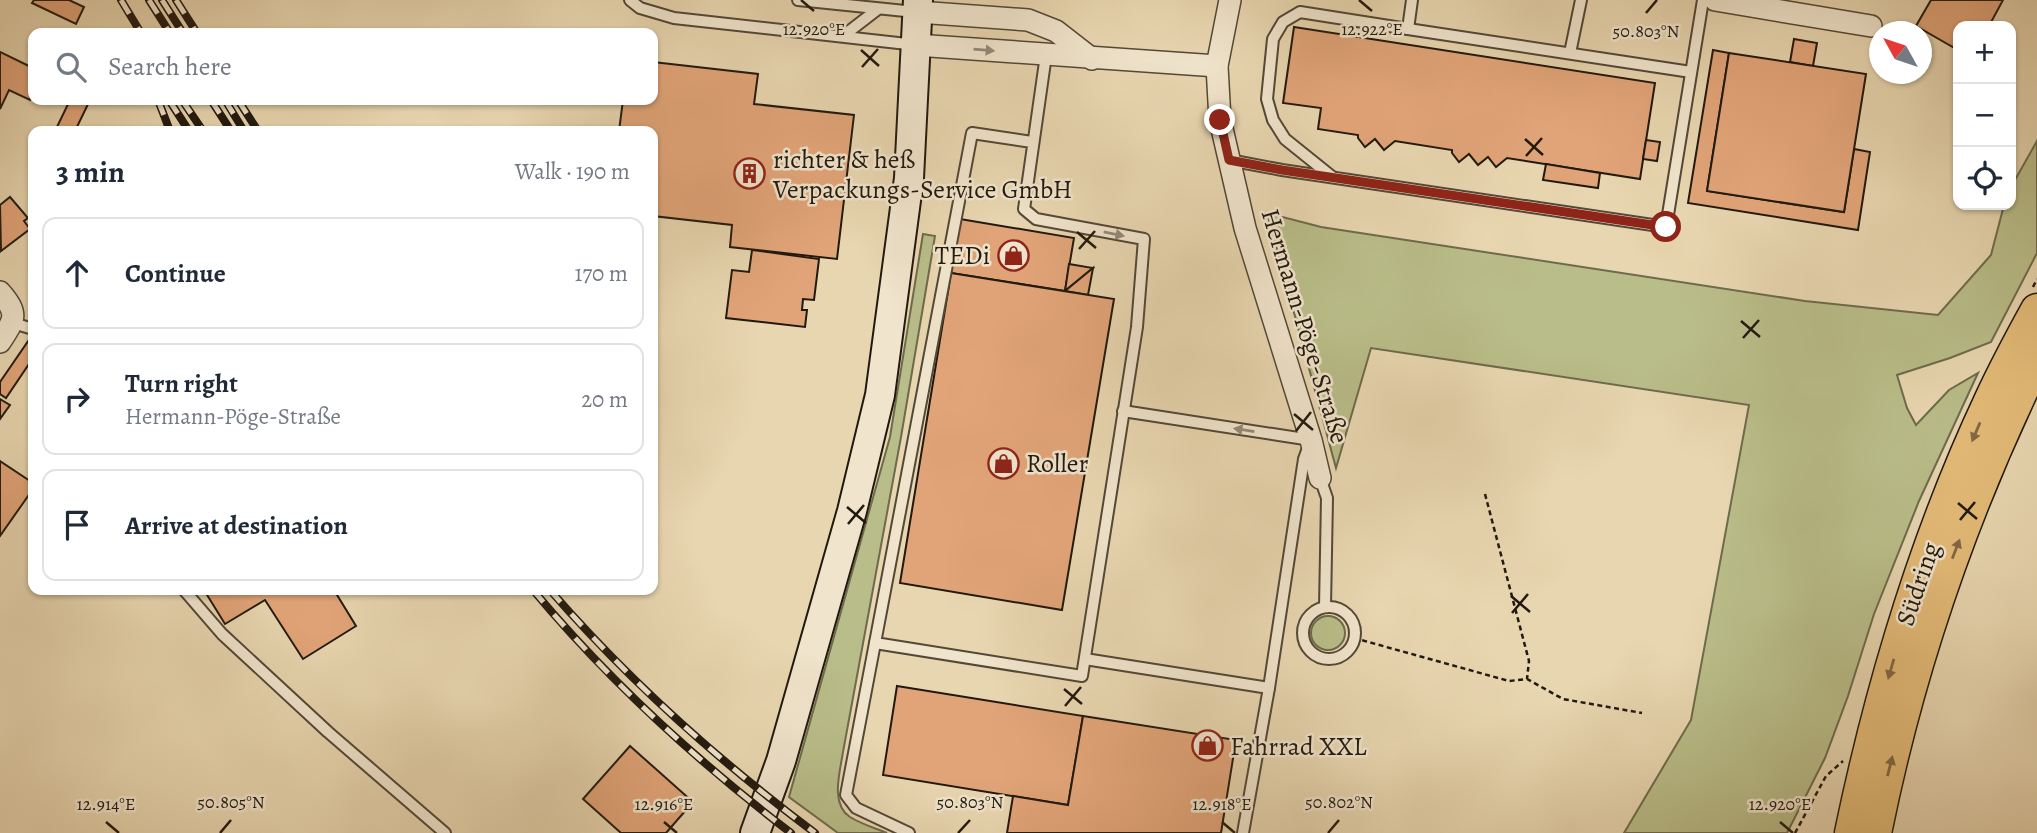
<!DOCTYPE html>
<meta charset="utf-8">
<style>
:root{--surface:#fff;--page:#f6f6f7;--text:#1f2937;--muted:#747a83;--line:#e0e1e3}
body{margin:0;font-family:Alegreya,serif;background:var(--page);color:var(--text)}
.controls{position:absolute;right:21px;top:21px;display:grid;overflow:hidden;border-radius:14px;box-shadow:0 2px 5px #0004}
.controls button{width:63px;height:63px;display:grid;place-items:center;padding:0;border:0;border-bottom:2px solid var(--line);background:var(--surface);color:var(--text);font:35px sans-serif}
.compass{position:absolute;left:1869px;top:21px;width:63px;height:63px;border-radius:50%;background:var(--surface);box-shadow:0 2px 5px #0004;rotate:310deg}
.stop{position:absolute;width:21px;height:21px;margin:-16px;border:5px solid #8f2418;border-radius:50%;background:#fff}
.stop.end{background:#8f2418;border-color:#fff;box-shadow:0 2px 7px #0008}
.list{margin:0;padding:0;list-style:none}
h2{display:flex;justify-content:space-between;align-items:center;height:91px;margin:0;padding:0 28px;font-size:30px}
h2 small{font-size:23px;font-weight:400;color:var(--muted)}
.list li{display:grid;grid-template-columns:46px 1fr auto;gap:21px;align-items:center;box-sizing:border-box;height:112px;margin:0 14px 14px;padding:0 14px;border:2px solid var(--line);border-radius:14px}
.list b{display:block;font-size:26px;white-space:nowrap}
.list p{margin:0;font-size:23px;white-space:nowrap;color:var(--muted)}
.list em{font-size:23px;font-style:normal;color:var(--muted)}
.icon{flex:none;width:38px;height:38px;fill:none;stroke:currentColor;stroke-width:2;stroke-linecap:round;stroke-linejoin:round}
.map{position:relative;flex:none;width:2037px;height:833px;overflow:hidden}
.search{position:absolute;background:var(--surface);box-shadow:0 2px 5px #0004;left:28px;top:28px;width:630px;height:77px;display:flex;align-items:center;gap:18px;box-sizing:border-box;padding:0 24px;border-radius:14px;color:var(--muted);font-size:26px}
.panel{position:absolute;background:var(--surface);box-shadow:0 2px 5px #0004;left:28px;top:126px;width:630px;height:469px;border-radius:14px}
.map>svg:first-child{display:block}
</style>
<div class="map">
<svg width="2037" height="833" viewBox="0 0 2037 833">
<rect width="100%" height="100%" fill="#e8d6b0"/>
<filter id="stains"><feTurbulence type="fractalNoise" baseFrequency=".00286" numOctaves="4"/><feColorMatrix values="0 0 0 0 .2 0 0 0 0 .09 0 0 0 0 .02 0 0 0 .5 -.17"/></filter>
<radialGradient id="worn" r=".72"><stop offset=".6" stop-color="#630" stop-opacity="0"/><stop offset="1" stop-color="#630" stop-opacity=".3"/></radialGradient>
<g fill="#b9bd89" stroke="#6d6b4c" stroke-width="2">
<polygon points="2037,141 2037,253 1991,342 1950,358 1897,375 1907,408 1916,425 1949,390 1978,373 1919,501 1874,614 1848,696 1825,758 1787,833 1624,833 1691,720 1749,405 1371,348 1336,468 1267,213 1321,227 1805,301 1938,315 1991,255 2004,205 2011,205 2011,187"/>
<path d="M923 234 935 236 901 437 843 752C840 772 830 804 850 817 861 824 875 828 887 833H838L789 797 890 437Z"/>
<circle cx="1328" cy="633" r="17"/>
</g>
<g fill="#e1a478" stroke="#21190f" stroke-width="2">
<polygon points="34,0 69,0 84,7 76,24 32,3"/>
<polygon points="1931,0 2003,0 1989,26 1958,26 1958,50 1916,26"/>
<polygon points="1294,27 1655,83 1640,179 1507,158 1496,167 1488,157 1478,165 1469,154 1459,162 1452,153 1452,150 1395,141 1384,150 1375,139 1365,147 1358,138 1358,135 1318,129 1321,108 1283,103"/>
<polygon points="1794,39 1817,43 1813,66 1790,62"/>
<polygon points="1713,50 1729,53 1707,191 1844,212 1854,149 1870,152 1858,230 1688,203"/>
<polygon points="0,52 33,68 33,92 30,100 9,90 0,109"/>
<polygon points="1729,53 1866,74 1844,212 1707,191"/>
<polygon points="653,62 758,74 754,104 854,115 837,259 730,247 732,225 653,216 653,131 619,131 623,100 653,100"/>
<polygon points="70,100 90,100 75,131 55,131"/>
<polygon points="1646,140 1660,142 1657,161 1643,159"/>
<polygon points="1546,164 1600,173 1598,188 1543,180"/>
<polygon points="10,197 28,218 24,221 30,229 1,251 0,205"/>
<polygon points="960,219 1074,238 1065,291 951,273"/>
<polygon points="752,250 819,259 814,300 803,299 802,310 807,310 805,327 726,318 732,270 749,272"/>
<polygon points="1069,264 1093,268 1065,291"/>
<polygon points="1093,268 1088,295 1065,291"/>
<polygon points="951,273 1114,299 1062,610 900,583"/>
<polygon points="33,334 33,358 6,398 0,394 0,382"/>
<polygon points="0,399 10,405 0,419"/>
<polygon points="0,461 33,483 33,489 0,536"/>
<polygon points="204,590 334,590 356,626 303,659 265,600 225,624"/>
<polygon points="897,686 1083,716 1068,805 883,775"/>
<polygon points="1083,716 1236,740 1221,833 1007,833 1013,796 1068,805"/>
<polygon points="630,746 693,802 666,833 621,833 583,799"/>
</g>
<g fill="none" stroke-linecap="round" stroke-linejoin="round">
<defs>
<g id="lane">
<polyline points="630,0 640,8 674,18 916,45"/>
<polyline points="798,0 915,12"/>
<polyline points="1408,29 1691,72"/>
<polyline points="843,36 878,9"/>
<polyline points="1570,53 1581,0"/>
<polyline points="1032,142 972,133 875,643 1082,676 1137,327 1144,239 1036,219 1024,209 1046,55"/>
<polyline points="1229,160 1282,170 1666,227 1703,0"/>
<polyline points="1331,176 1285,139 1273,120 1267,99 1273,39 1283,22 1300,12 1408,29 1412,0"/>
<polyline points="13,323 33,329"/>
<polyline points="1123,411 1311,440 1304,459 1269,688 1243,833"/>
<polyline points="1320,478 1327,498 1325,607"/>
<polyline points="184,590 222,634 328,732 445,833"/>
<circle cx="1329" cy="633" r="26"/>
<polyline points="875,643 846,795 856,808 909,833"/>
<polyline points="1085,659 1269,688"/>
</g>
<g id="street">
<polyline points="1230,0 1217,66 1220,120 1245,228 1311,440 1320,478"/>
<polyline points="1715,0 1871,26"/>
<polyline points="918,12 1028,20 1056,31 1092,59"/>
<polyline points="916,45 1217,66"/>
<path d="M0 292C19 314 15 319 0 342"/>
</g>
<polyline id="secondary" points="755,833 781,761 852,511 880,395 909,178 918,0"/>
<g id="primary">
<path d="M1851 833C1882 684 1926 537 1991 399 2005 369 2021 339 2037 310"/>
<path d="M1875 833C1908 669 1963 509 2037 359"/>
</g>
</defs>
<use href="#lane" stroke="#534837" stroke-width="14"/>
<use href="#street" stroke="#534837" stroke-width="24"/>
<use href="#secondary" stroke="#21190f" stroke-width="32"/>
<use href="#primary" stroke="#21190f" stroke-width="35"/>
<g stroke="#21190f" stroke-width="2.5" stroke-dasharray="5 3.5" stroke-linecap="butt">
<polyline points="2033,287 2037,279"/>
<polyline points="1485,494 1529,661 1527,679"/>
<polyline points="1354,638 1509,681 1527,679 1563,699 1642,713"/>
<polyline points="1795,833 1826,776 1843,761"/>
</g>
<use href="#lane" stroke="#f0e4cc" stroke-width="10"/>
<use href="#street" stroke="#f0e4cc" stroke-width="21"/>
<use href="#secondary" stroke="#f0e4cc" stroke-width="28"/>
<use href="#primary" stroke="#e4bb78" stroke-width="32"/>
<defs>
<g id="rail">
<polyline points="121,0 141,33"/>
<polyline points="149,0 170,33"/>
<polyline points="162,0 183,33"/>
<polyline points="176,0 197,33"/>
<polyline points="158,100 170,131"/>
<polyline points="169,100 189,131"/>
<polyline points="182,100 203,131"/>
<polyline points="211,100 231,131"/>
<polyline points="225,100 244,131"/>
<polyline points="238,100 258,131"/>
<path d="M533 590C609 681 697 761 791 833"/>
<path d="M550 590C629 681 719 761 815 833"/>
</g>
</defs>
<use href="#rail" stroke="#21190f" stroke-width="8"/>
<use href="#rail" stroke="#f0e4cc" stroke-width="5" stroke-dasharray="16" stroke-linecap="butt"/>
</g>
<defs><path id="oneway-solid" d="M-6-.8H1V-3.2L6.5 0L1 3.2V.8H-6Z" transform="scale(1.75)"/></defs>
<g fill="#938977">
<use href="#oneway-solid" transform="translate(984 50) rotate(5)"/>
<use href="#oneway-solid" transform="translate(1114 234) rotate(11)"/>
<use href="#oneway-solid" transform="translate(1244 430) rotate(-171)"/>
</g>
<g fill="#826a44">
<use href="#oneway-solid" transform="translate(1976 432) rotate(113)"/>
<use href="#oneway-solid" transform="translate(1956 549) rotate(-69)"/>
<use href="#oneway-solid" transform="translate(1891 669) rotate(106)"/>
<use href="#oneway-solid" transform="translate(1890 766) rotate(-76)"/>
</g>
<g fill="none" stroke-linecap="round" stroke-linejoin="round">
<polyline stroke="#8f2418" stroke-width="9" points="1220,120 1229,160 1282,170 1666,227"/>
</g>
<path fill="none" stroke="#21190f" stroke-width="2.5" d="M801 0 814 11M1359 0 1372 11M1646 13 1657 0M861 50 879 66M862 67 878 49M1525 139 1543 155M1526 156 1542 138M1077 232 1096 248M1079 249 1095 231M1741 321 1760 337M1743 338 1759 320M1294 414 1313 430M1296 431 1311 412M1958 503 1977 519M847 507 866 523M1960 520 1975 502M848 524 864 505M1511 596 1530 612M1512 613 1528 594M1064 689 1082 704M1065 706 1081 687M106 822 119 833M664 822 677 833M1222 822 1235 833M1780 822 1793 833M220 833 231 820M958 833 970 820M1328 833 1339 820"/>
<defs>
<symbol id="building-ring" viewBox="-11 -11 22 22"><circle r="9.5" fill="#f0e4cc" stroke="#8f2418" stroke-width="1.5"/><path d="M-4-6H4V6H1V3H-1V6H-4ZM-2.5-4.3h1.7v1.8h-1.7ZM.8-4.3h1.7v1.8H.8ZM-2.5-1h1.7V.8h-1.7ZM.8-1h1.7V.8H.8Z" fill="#8f2418"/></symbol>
<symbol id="shop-ring" viewBox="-11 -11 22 22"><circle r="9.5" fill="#f0e4cc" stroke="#8f2418" stroke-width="1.5"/><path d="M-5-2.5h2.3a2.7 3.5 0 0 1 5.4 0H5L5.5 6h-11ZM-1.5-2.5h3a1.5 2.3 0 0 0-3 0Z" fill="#8f2418"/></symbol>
</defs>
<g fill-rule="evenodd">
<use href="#building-ring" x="732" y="156" width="35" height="35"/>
<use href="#shop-ring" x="996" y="238" width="35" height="35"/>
<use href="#shop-ring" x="986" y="446" width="35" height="35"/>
<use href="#shop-ring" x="1190" y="728" width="35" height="35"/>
</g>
<g text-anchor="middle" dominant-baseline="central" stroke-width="5" stroke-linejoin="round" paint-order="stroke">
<g font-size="26" fill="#21190f" stroke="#f0e4cc" text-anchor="start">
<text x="773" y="159">richter &amp; heß<tspan x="773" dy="30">Verpackungs-Service GmbH</tspan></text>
<text x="990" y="255" text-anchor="end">TEDi</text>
<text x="1026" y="463">Roller</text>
<text x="1230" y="746">Fahrrad XXL</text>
</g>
<g font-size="26" fill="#21190f" stroke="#f0e4cc">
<text transform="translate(1305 326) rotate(73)">Hermann-Pöge-Straße</text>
<text transform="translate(1918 584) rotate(-71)">Südring</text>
</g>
</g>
<g font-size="18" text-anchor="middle" fill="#21190f" stroke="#f0e4cc" stroke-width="5" stroke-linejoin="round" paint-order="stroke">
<text x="814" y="35">12.920°E</text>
<text x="1372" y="35">12.922°E</text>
<text x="1646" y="37">50.803°N</text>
<text x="231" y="808">50.805°N</text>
<text x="970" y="808">50.803°N</text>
<text x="1339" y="808">50.802°N</text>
<text x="106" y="810">12.914°E</text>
<text x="664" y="810">12.916°E</text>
<text x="1222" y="810">12.918°E</text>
<text x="1780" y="810">12.920°E</text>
</g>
<rect width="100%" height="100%" filter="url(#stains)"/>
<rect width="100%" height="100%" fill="url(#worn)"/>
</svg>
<div class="controls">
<button>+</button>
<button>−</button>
<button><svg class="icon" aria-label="locate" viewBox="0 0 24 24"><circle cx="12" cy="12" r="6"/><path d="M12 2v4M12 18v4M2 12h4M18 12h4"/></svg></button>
</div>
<svg class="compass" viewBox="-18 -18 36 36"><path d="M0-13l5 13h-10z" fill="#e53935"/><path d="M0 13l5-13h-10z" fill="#747a83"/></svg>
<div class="stop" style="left:1666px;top:227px"></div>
<div class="stop end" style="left:1220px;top:120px"></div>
<div class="search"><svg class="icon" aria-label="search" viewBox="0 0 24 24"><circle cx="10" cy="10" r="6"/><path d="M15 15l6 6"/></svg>Search here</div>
<section class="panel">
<h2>3 min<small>Walk · 190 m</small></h2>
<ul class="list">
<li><svg class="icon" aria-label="ahead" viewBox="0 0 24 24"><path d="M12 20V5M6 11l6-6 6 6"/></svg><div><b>Continue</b></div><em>170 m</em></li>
<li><svg class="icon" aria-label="right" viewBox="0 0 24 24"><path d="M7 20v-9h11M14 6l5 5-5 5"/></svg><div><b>Turn right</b><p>Hermann-Pöge-Straße</p></div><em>20 m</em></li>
<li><svg class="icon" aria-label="arrive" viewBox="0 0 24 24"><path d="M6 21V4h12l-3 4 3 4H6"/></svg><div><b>Arrive at destination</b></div></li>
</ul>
</section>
</div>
